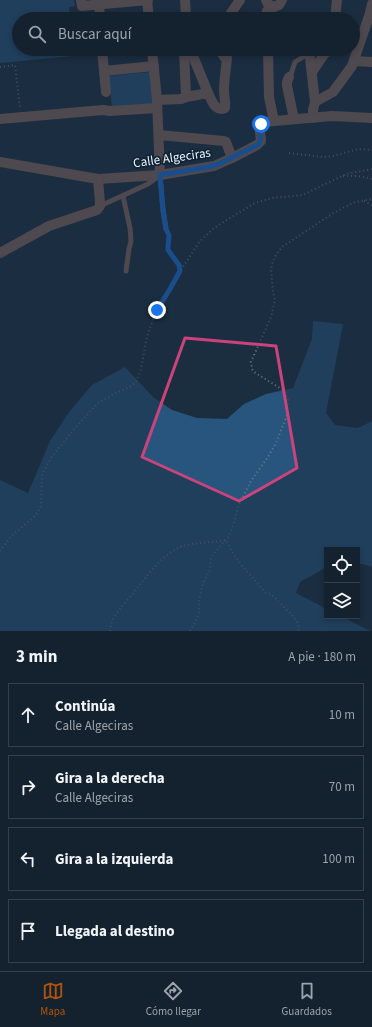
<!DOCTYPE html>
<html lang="es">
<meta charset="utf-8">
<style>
:root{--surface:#142230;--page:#212f3c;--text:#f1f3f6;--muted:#9da4ab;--line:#333f4c;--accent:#b45309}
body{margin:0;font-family:"Source Sans 3",sans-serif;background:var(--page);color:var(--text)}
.controls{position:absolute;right:12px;bottom:12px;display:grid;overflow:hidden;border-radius:0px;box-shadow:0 2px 6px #0003}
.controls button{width:36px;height:36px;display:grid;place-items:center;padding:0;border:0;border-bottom:1px solid var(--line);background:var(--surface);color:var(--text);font:20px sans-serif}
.stop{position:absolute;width:12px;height:12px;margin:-9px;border:3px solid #1a73e8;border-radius:50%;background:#fff}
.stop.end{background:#1a73e8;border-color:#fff;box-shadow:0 1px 4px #0008}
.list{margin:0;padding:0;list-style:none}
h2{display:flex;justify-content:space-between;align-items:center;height:52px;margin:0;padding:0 16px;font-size:17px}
h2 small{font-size:13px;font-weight:400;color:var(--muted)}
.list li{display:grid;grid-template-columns:26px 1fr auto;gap:12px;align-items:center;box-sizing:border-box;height:64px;margin:0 8px 8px;padding:0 8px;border:1px solid var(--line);border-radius:0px}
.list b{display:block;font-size:15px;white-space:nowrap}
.list p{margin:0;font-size:13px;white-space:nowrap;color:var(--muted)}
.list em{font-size:13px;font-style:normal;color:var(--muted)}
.icon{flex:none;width:22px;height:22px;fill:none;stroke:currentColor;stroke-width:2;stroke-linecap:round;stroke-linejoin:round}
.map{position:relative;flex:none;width:372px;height:631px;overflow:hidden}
.search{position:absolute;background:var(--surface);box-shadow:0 2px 6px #0003;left:12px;right:12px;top:12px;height:44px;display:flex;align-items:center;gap:10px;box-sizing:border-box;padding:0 14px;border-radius:22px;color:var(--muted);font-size:15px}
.sheet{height:340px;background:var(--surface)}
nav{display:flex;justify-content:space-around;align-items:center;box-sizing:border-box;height:56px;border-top:1px solid var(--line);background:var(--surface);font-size:11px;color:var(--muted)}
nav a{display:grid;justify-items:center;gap:2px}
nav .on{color:var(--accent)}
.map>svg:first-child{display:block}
</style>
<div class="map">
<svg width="372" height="631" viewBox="0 0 372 631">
<rect width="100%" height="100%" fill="#1b2e40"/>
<g fill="#27557e">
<polygon points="0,0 74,0 75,6 69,7 70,19 19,19 19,49 72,49 73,56 0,63"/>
<polygon points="150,72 153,105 112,108 109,76"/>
<polygon points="313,321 343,324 326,413 335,425 358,428 372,421 372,567 363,564 357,564 357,550 327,550 327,567 300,582 296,593 327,609 327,616 341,616 370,631 0,631 0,480 28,493 50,441 69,412 92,385 125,367 153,397 172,410 197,418 227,419 244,404 266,394 293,388 312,339"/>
</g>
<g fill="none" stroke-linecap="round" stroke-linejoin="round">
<g stroke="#6b7a89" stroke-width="2" stroke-dasharray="1 3" stroke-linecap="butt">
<polyline points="0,67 15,65 20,108"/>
<polyline points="289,153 323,157 333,156 359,149 372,150"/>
<polyline points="343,176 358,176 372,179"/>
<polyline points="364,201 372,205"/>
<polyline points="181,270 200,241 213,229 225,221 255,203 272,198 303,195 346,174 372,169"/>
<path d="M0 551C4 545 9 538 15 533 24 525 36 518 41 506L42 474 51 458 75 428 98 403 112 395 131 386 136 382 141 369 147 336 157 310 171 289 180 271C178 261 169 254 168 248 167 244 169 239 169 235"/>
<path d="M110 631C111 627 111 623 113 619 118 611 124 604 130 597 143 581 163 552 183 546 197 542 212 543 226 540L231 550 243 567 266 593 271 594 294 617 298 624 299 631"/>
<polyline points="190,631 199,614 199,600 203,583 210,570 211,557 229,536 234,522 238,507 251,481 268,457 276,443 287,415 288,399 283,390 254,372 252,369 251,362 271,317 275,300 273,292 271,269 273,261 276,255 282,247 332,214 345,207 355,202 372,199"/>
</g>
<g stroke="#8d6862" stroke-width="5">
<polyline points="289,77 291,74 295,62 303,57 307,51"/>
<polyline points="160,175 163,210 166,229"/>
<polyline points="123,196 130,228 131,241 129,249 126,271"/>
<polyline points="100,206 148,184 159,176"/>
</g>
<g stroke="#8d6862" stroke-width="10">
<polyline points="81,0 82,6 148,0"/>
<polyline points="147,0 149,19"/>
<polyline points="266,0 268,4 274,7 279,5 282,0"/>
<polyline points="99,5 100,19"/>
<polyline points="184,19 186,15 185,0"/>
<polyline points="227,19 240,0"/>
<polyline points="265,19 267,11 271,6"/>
<polyline points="335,19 337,0"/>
<polyline points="102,49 104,71 154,66"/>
<polyline points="152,49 157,100 160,175"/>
<polyline points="268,49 269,97 274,121"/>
<polyline points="307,49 310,58 315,102"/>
<polyline points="354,61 372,62"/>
<polyline points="104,71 106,92"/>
<polyline points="312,72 325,53 333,49"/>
<polyline points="289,77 287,82 287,86 294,119"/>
<path d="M208 93C212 101 215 112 225 108 226 102 224 97 224 91 224 80 226 69 227 58H225L219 49"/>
<polyline points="186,97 208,93 193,56 191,49"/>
<polyline points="157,100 181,99 186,97 184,49"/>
<polyline points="313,118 313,110 315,102 333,92 352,66 370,13 372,4"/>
<polyline points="0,119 103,110 110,111 157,108"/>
<polyline points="159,135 224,141 226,142 232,158"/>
<path d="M0 162 98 179 160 175 214 166 232 158 257 145 261 141C261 134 257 127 263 122L332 116 372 118"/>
<polyline points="0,253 49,226 97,210 100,206 100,203 98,179"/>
</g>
</g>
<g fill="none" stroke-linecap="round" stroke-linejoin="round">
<path stroke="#1a73e8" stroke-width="5" d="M157 310 170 289 180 271 179 265 168 250V247L169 235 166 229 163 210 160 175 208 167 219 164 259 144C263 137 258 130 261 124"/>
</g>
<path d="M0 0H372V631H0ZM185 338 276 346 297 468 239 501 142 457Z" fill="#1b2e40" fill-opacity=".55" fill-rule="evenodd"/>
<path fill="none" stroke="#ca447b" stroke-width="3" stroke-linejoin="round" d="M185 338 276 346 297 468 239 501 142 457Z"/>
<g text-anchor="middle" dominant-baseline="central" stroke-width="3.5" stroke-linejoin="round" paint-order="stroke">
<g font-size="13" fill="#eaf4fd" stroke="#112435">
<text transform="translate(172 158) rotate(-8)">Calle Algeciras</text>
</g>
</g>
</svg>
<div class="controls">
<button><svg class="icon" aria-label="locate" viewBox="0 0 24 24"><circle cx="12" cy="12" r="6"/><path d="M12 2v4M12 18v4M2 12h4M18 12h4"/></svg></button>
<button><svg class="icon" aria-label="layers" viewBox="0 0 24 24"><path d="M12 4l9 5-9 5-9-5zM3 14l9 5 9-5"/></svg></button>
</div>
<div class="stop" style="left:261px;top:124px"></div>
<div class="stop end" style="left:157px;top:310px"></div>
<div class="search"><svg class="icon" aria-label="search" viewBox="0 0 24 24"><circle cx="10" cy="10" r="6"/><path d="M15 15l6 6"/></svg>Buscar aquí</div>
</div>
<section class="sheet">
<h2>3 min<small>A pie · 180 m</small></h2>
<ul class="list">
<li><svg class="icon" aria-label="ahead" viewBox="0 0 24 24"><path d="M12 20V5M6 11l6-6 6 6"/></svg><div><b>Continúa</b><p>Calle Algeciras</p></div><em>10 m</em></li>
<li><svg class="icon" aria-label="right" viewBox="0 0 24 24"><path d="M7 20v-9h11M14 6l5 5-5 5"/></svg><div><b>Gira a la derecha</b><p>Calle Algeciras</p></div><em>70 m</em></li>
<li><svg class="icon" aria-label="left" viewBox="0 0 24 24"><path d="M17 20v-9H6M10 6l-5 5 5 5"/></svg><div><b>Gira a la izquierda</b></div><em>100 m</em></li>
<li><svg class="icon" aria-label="arrive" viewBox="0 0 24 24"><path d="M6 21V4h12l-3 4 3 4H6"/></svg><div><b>Llegada al destino</b></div></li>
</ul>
</section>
<nav>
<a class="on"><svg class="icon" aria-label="map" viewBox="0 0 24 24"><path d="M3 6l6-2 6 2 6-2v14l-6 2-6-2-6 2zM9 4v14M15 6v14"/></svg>Mapa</a>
<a><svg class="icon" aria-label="directions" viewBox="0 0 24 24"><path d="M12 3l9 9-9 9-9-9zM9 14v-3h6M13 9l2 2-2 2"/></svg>Cómo llegar</a>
<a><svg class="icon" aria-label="saved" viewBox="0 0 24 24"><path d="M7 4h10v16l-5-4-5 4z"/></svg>Guardados</a>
</nav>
